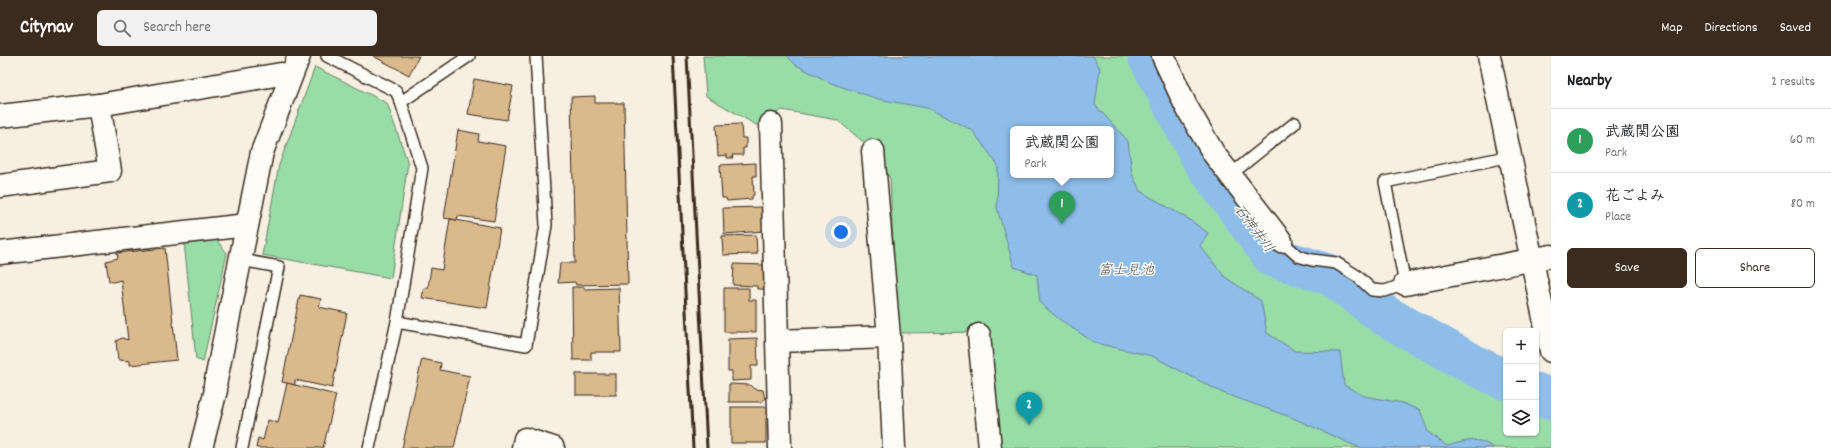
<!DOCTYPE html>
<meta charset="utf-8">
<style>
:root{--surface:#fff;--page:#f2f2f2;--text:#202124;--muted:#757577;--line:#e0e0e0;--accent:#3b2a1e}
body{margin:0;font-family:Dekko,"Klee One",sans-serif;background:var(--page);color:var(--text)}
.controls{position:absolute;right:12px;bottom:12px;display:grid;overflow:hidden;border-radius:6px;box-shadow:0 1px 3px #0004}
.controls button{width:36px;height:36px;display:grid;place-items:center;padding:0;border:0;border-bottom:1px solid var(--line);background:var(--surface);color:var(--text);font:20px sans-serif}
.you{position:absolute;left:841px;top:176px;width:14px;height:14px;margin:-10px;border:3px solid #fff;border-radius:50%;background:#1a73e8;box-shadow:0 0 0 6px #1a73e833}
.badge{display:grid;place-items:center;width:26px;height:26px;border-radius:50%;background:var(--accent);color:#fff;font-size:13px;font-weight:700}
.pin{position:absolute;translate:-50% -33px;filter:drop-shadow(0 1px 2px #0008)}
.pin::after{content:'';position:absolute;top:21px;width:14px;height:12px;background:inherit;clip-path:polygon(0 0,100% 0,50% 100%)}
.popup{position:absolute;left:1010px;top:70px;width:104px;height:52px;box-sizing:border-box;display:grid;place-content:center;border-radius:6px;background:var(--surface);filter:drop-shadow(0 1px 3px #0005);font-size:13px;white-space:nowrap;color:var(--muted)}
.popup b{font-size:15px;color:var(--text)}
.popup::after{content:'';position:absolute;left:50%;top:100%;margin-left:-8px;border:8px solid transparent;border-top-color:var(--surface)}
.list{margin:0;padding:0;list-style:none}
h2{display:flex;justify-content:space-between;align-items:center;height:52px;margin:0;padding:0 16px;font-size:17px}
h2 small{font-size:13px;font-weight:400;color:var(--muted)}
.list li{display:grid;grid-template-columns:26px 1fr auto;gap:12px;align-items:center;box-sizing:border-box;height:64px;padding:0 16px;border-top:1px solid var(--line)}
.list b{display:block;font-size:15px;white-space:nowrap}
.list p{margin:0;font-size:13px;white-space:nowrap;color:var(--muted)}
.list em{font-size:13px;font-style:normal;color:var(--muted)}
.actions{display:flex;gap:8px;padding:12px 16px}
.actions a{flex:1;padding:9px 0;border:1px solid var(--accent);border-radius:6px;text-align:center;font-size:14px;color:var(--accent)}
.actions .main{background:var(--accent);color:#fff}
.icon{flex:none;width:22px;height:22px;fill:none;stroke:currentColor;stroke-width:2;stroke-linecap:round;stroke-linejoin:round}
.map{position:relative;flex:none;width:1551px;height:392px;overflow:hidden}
header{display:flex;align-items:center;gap:24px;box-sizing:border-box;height:56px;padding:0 20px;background:var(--accent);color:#fff}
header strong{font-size:19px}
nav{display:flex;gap:22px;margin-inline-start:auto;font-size:14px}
.search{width:280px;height:36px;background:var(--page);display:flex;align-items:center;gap:10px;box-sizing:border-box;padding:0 14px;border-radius:6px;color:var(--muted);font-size:15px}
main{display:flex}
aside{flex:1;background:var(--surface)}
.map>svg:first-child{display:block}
</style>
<header>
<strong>Citynav</strong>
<div class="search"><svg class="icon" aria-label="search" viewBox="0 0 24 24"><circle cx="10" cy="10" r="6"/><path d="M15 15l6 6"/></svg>Search here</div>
<nav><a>Map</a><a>Directions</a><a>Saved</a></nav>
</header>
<main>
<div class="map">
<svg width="1551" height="392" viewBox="0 0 1551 392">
<rect width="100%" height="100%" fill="#f6efe2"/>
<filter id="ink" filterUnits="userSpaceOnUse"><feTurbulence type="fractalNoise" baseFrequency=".025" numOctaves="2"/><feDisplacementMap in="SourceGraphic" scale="8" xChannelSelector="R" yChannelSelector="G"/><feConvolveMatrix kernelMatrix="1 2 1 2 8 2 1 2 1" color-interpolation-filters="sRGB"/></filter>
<g filter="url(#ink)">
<g fill="#98dca8" stroke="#6a8363" fill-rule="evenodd">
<path d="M703 0H1138L1203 121 1276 211 1328 228 1368 257 1506 330V377H1536V346L1551 354V392H990L997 353 990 276 897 277 890 123 878 98 837 64 782 54 756 69 706 40ZM1013 73H1111V119H1013Z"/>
<polygon points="315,11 387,47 408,107 391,222 262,199 279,109"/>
<polygon points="214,181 227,197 203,306 196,303 184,185"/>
</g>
<path fill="#8ebde9" stroke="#6d8298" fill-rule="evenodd" d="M787 0H1093L1100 12 1095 49 1128 85 1132 118 1140 135 1190 164 1208 177 1200 190 1225 221 1261 245 1267 277 1295 295 1340 296 1344 329 1364 340 1402 347 1420 354 1428 376 1447 390C1463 386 1478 379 1493 392H1360L1293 362 1223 337 1152 300 1095 287 1059 263 1040 247 1037 219 1014 211 997 152 998 109 972 74 927 52 878 43 831 27 796 9ZM1013 73H1111V119H1013Z"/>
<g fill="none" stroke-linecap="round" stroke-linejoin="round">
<g stroke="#8ebde9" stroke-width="41">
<polyline points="1148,0 1203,105 1273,201 1331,219 1384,259 1474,309 1506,324"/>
<polyline points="1536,337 1551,344"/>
</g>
</g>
<g fill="#daba8d" stroke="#3b2a1e">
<polygon points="373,0 419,0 409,19"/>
<polygon points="474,23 513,30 507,64 468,58"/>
<polygon points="595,40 595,47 624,47 628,228 576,229 575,226 558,227 560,207 575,207 571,41"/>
<polygon points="741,68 742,82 746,82 746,92 743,92 743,99 732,99 733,102 727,102 727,99 718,100 716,69"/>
<polygon points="458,74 479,78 478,85 506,90 494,165 458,160 457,164 444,162"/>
<polygon points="756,107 756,120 753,120 754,139 752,140 752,143 727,145 726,142 722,142 720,109"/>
<polygon points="764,151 765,175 724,178 723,152"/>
<polygon points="450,163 500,172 487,252 422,242 424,232 428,232 431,212 442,214"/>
<polygon points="756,179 757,198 723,199 722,180"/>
<polygon points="165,192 177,304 130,309 130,305 118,304 116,285 122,282 128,284 121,224 113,226 109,225 106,205 118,202 117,197"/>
<polygon points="734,208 765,209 764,233 757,233 757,230 733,229"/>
<polygon points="572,231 584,231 584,233 619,232 621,296 591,296 591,304 573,304"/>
<polygon points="724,232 749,232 749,244 756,244 756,276 724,276"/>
<polygon points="300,239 321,243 319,251 347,257 332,332 295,324 295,329 282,326"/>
<polygon points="757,282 758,310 751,310 751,324 732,325 732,315 728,315 728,283"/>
<polygon points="422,303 441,307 440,314 470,320 454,392 402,392"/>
<rect x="576" y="318" width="40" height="21"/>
<polygon points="287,327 336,339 323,392 256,392 258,382 263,384 268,364 278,367"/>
<polygon points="729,328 750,329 754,333 763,334 765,343 761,346 729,346"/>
<polygon points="731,351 768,351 769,362 766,362 766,387 731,387"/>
</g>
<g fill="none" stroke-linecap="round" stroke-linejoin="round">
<defs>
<g id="lane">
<polyline points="327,0 396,35 401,46 422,112 397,266 369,392"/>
<polyline points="401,46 469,0"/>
<polyline points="1230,119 1295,67"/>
<polyline points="1281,185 1298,200 1312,204 1336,207 1357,220 1372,234 1385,235 1405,228 1385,126 1511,100"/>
<polyline points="241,204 279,211 242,392"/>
<polyline points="397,266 526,289 546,169 536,0"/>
</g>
<g id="street">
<polyline points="1163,0 1186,50 1214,98 1281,185"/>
<polyline points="1489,0 1551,295"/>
<polyline points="0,60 99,49 281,18 290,20"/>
<polyline points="771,68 780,392"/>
<polyline points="873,95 889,281 894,392"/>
<polyline points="0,130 110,115 99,49"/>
<polyline points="0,197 247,169"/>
<polyline points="1405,228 1551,200"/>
<polyline points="979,279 990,392"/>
<polyline points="778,285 889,281"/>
<polyline points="201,392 216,334 215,329 262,96 299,0"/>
<polyline points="523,392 525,383 553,392"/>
</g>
</defs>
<use href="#lane" stroke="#3b2a1e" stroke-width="14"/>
<use href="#street" stroke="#3b2a1e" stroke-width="25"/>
<use href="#lane" stroke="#fdfcf7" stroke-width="11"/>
<use href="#street" stroke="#fdfcf7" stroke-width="22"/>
<g stroke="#3b2a1e" stroke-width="3">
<polyline points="673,0 693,392"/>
<polyline points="687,0 707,392"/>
</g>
</g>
</g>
<g text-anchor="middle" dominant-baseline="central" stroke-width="3" stroke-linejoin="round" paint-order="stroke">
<g font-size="14" font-style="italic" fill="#54565b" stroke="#fdfcf7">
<text transform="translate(1253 173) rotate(53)">石神井川</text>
<text x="1126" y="215">富士見池</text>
</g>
</g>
</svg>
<div class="controls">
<button>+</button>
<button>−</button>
<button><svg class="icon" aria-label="layers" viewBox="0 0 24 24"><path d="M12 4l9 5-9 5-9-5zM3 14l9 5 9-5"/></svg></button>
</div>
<div class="you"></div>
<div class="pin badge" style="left:1062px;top:168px;background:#2e9e5b">1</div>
<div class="popup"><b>武蔵関公園</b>Park</div>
<div class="pin badge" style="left:1029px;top:369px;background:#0f9aa8">2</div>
</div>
<aside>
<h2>Nearby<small>2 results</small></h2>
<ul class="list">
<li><span class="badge" style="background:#2e9e5b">1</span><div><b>武蔵関公園</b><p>Park</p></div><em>60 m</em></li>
<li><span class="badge" style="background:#0f9aa8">2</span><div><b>花ごよみ</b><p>Place</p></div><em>80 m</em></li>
</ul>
<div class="actions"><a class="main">Save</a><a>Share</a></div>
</aside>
</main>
